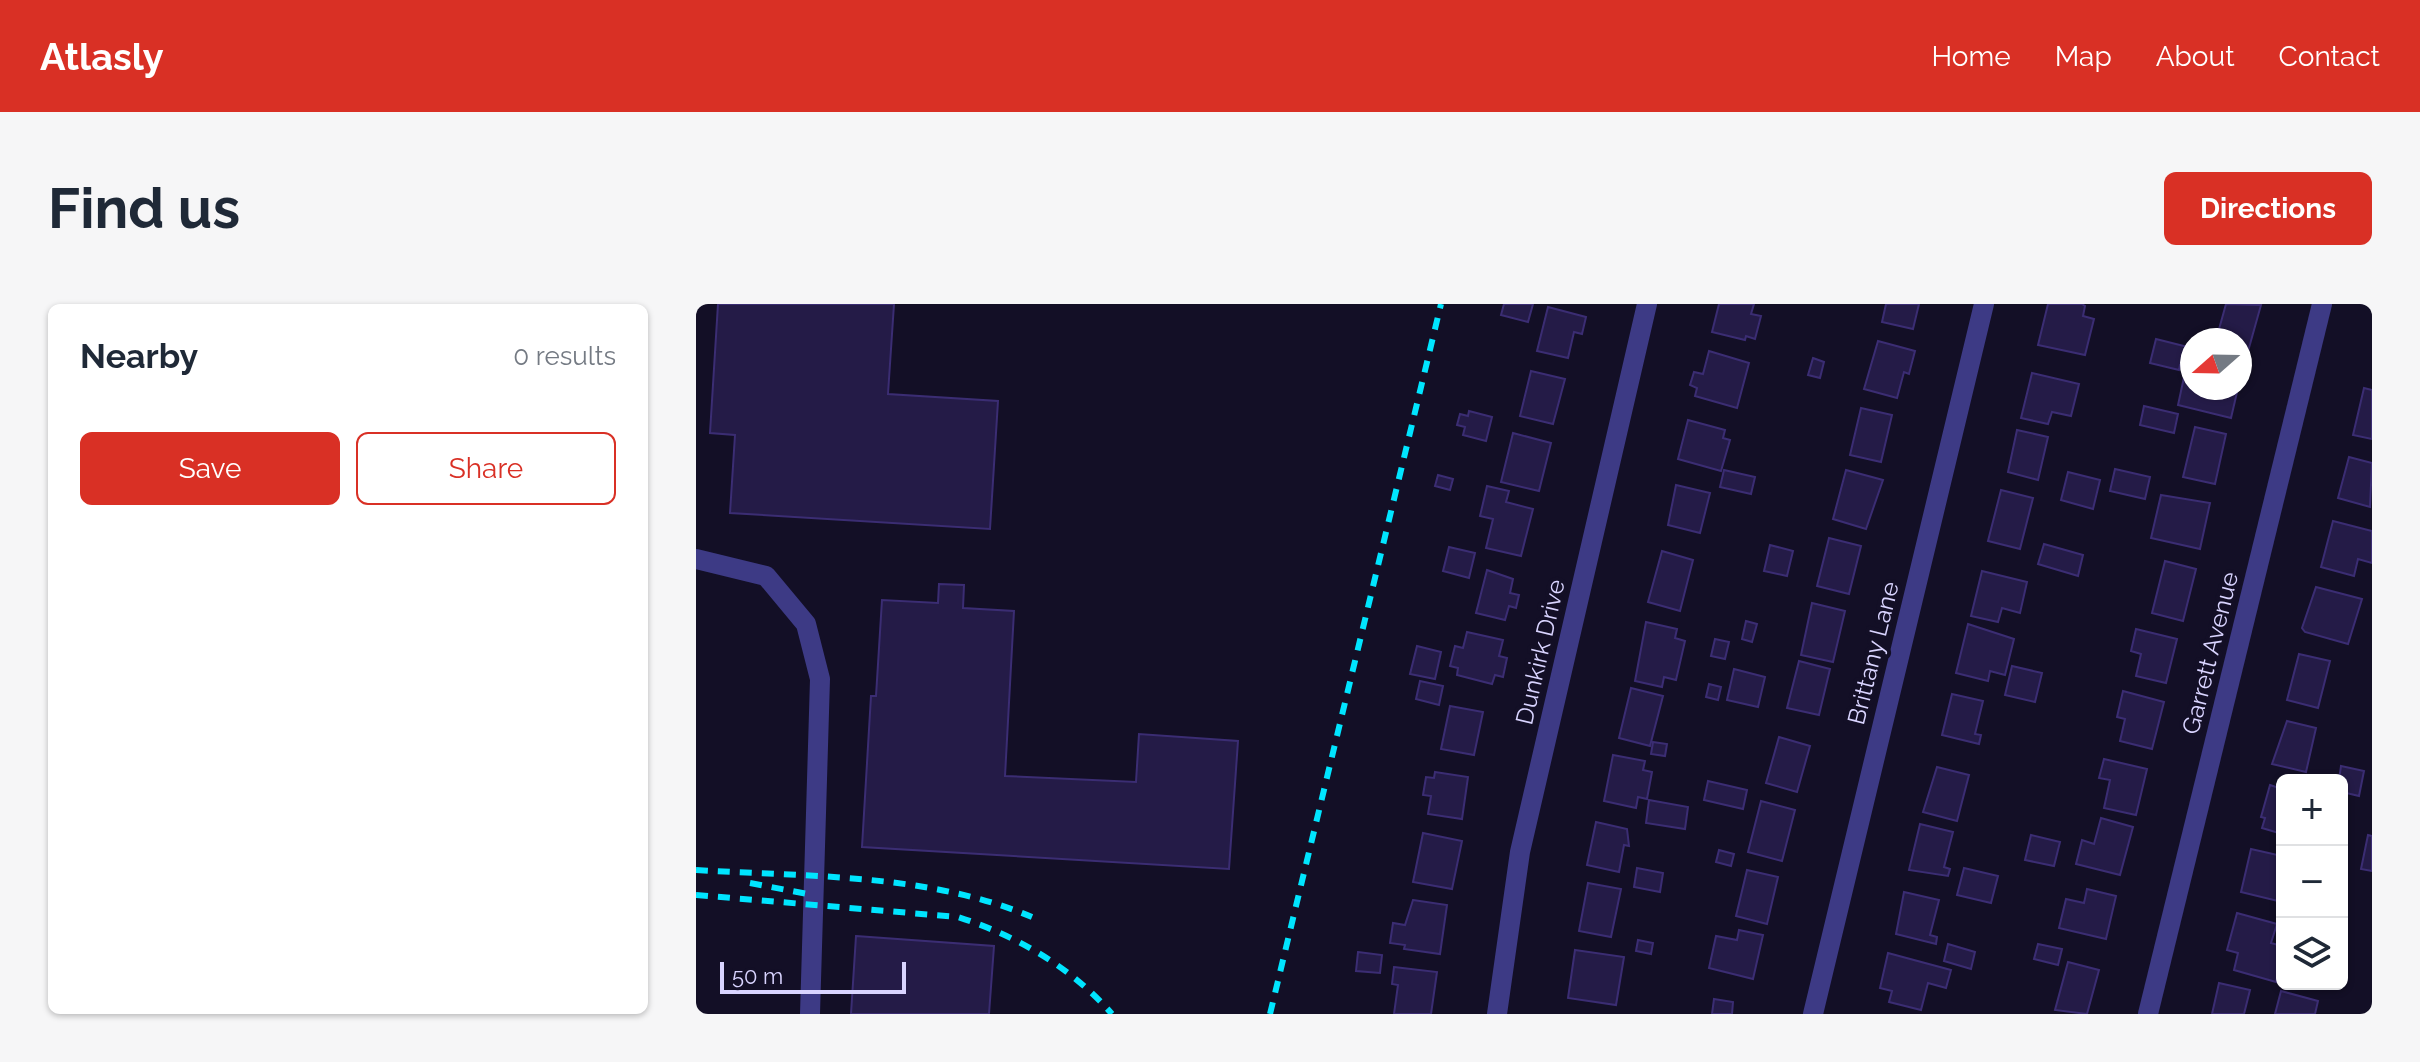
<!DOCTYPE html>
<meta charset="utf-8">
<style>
:root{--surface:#fff;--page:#f6f6f7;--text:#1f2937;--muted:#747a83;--line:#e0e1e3;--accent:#d93025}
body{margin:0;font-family:Raleway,sans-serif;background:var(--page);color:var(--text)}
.controls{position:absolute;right:24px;bottom:24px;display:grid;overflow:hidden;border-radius:12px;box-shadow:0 2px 6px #0004}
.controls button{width:72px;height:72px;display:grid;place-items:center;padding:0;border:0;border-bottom:2px solid var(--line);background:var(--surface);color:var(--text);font:40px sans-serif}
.compass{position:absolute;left:1484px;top:24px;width:72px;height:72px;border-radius:50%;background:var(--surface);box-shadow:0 2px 6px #0004;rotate:250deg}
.scale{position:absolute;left:24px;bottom:20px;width:186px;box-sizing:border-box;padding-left:8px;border:4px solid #d9d4ff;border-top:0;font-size:22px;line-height:28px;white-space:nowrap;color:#d9d4ff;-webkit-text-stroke:6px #130f26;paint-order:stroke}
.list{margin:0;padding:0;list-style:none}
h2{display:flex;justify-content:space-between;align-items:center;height:104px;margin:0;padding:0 32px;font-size:34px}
h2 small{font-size:26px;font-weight:400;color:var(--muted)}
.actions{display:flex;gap:16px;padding:24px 32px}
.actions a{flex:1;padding:18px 0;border:2px solid var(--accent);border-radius:12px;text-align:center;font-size:28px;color:var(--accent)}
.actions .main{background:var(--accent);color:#fff}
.icon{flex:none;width:44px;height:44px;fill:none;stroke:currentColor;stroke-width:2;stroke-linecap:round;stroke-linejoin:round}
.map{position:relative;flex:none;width:1676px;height:710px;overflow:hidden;border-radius:12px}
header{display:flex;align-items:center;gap:48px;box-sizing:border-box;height:112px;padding:0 40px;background:var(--accent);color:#fff}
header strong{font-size:38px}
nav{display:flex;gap:44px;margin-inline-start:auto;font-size:28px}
.intro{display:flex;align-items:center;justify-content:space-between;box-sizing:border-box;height:192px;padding:0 48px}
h1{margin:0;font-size:56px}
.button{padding:20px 36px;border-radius:12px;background:var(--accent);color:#fff;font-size:28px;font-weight:700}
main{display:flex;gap:48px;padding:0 48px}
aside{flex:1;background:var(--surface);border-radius:12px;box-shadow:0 2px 6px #0004}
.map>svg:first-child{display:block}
</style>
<header>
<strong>Atlasly</strong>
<nav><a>Home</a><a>Map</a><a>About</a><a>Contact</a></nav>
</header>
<div class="intro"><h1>Find us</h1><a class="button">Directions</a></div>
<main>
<aside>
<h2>Nearby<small>0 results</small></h2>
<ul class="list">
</ul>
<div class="actions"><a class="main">Save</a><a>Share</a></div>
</aside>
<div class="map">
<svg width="1676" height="710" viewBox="0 0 1676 710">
<rect width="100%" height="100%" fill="#130f26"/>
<g fill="#241b47" stroke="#3b2d73" stroke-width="2">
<polygon points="22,0 198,0 192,90 302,97 294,225 34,209 39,131 14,129"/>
<polygon points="808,0 837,0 832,18 805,11"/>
<polygon points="1023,0 1058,0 1055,10 1065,12 1059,35 1050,32 1049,36 1016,28"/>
<polygon points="1190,0 1223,0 1217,25 1186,18"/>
<polygon points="1352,0 1386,0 1389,2 1387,12 1398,15 1389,51 1342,41"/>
<polygon points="1530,0 1565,1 1551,51 1544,50 1544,36 1520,36"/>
<polygon points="852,3 890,13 886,30 878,28 872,54 841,47"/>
<polygon points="1460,35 1496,44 1496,64 1484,61 1483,66 1454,59"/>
<polygon points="1182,37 1219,47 1213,70 1208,68 1201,94 1168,85"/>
<polygon points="1013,47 1053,59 1041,104 999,92 1001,84 994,81 998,68 1007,70"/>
<polygon points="1117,54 1128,58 1124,74 1112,71"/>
<polygon points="1490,64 1496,65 1496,84 1542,84 1535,114 1482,101"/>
<polygon points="835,67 869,75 857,120 824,112"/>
<polygon points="1336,69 1383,80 1375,112 1356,108 1352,120 1325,114"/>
<polygon points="1668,84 1676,86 1676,135 1657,131"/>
<polygon points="1448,102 1482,110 1478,129 1444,121"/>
<polygon points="1165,104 1196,111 1185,158 1154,151"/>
<polygon points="773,107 796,113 790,137 767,131 769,123 761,121 764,110 772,112"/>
<polygon points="992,116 1029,126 1027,134 1034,136 1025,167 982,155"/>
<polygon points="1499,123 1530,130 1519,180 1487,173"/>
<polygon points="1321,126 1352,133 1342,176 1312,168"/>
<polygon points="817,129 855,139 843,187 805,178"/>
<polygon points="1653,153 1676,159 1674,203 1642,194"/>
<polygon points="1419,165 1454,173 1449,195 1414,187"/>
<polygon points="1028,166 1059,173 1055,190 1024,183"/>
<polygon points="1150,166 1187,176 1170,225 1137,215"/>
<polygon points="1372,168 1404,176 1397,205 1365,196"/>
<polygon points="742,171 757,175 754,186 739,182"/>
<polygon points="980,181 1014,189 1004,229 972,221"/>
<polygon points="791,182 813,187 810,198 837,205 825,252 790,244 797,215 784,212"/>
<polygon points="1305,186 1337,194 1324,245 1292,237"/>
<polygon points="1465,191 1514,199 1504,245 1455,234"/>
<polygon points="1637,217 1676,227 1676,259 1662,255 1658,272 1625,263"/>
<polygon points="1133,234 1165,242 1153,290 1121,282"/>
<polygon points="1348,240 1387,251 1382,272 1342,260"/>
<polygon points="1074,241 1097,247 1091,272 1068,267"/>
<polygon points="753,243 779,249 773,274 747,267"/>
<polygon points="966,247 997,256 984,307 952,298"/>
<polygon points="1469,257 1500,265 1487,317 1456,309"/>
<polygon points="791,266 817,275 814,289 823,291 820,304 813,302 809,316 780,309"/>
<polygon points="1286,267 1331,278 1324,309 1306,304 1302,318 1275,312"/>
<polygon points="243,280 268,281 267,304 318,307 309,472 440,478 443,430 542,437 533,565 166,543 175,392 180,392 186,296 242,299"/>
<polygon points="1620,283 1666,295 1652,340 1609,328 1606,324"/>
<polygon points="1116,299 1149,307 1137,358 1105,351"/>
<polygon points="1050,317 1061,320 1056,338 1046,335"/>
<polygon points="950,318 981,325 979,334 989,337 980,376 968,373 966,383 939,377"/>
<polygon points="1272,320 1318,335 1309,371 1294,367 1292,377 1260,369"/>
<polygon points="1440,325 1481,335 1470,379 1440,372 1445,350 1435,347"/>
<polygon points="771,328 807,336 803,352 811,354 807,373 799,371 796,380 761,371 762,364 754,362 759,342 767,344"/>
<polygon points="1019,335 1033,338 1029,355 1015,352"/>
<polygon points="721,342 745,348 739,375 714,370"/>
<polygon points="1603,350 1634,357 1622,404 1591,396"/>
<polygon points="1103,357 1134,365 1123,411 1091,404"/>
<polygon points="1316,362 1346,369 1339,398 1309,391"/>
<polygon points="1038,365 1069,373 1062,403 1031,396"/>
<polygon points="724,377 747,382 743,401 720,395"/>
<polygon points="1013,380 1025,383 1022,396 1010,393"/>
<polygon points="935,384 967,392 954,442 923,434"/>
<polygon points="1427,387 1468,398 1456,445 1424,437 1429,415 1421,413"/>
<polygon points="1256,390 1287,397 1279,430 1285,431 1283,440 1246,431"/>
<polygon points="754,402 787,408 778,451 745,445"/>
<polygon points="1591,417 1620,424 1610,468 1576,460"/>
<polygon points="1083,433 1114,442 1101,488 1070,479"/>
<polygon points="957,438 971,440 969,452 955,450"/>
<polygon points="917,451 949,457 947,466 956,468 951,495 942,493 940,504 908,497"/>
<polygon points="1408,455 1451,465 1440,511 1408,504 1414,476 1403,474"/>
<polygon points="1645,462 1668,467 1663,492 1646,488 1646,476 1643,476"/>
<polygon points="1241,463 1273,471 1261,517 1227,508"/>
<polygon points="739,468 772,473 766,515 732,510 735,492 727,491 730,473 738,474"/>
<polygon points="1012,477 1051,486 1047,505 1008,496"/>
<polygon points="1574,481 1586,485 1586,530 1566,524 1569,514 1565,513"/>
<polygon points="953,496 992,503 989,525 950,519"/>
<polygon points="1065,497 1099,506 1086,557 1052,548"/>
<polygon points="1405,514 1437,523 1424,571 1380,560 1386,536 1398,540"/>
<polygon points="900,518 931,525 933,542 928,541 923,568 891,561"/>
<polygon points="1224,520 1257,528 1248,563 1254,565 1252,572 1213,566"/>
<polygon points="727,529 766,537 756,585 717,578"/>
<polygon points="1335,531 1364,538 1358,562 1329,556"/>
<polygon points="1672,531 1676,532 1676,567 1665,565"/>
<polygon points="1555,545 1586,552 1586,598 1545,588"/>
<polygon points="1023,546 1038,550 1035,562 1020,558"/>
<polygon points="941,564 967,569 964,588 938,583"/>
<polygon points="1268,564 1302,572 1295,599 1261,591"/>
<polygon points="1051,566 1082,573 1071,620 1040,612"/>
<polygon points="892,579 925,585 915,633 883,627"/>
<polygon points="1391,585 1420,592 1410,635 1363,624 1370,595 1388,599"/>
<polygon points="1208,588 1243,596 1234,631 1241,633 1240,640 1200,630"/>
<polygon points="717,596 751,601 744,650 708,645 709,641 694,639 697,619 709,621"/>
<polygon points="1541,609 1581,620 1575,639 1586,642 1586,656 1580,678 1538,666 1542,649 1531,646"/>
<polygon points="1043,626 1067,631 1057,675 1013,664 1020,632 1041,636"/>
<polygon points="160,632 298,642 293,710 155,710"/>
<polygon points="942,636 957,639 955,650 940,647"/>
<polygon points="1252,640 1279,648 1275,665 1248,657"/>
<polygon points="1342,640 1366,645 1362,661 1338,655"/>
<polygon points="879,646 928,653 920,701 872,694"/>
<polygon points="662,648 686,651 684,669 660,667"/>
<polygon points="1192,649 1255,666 1250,684 1232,679 1225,706 1193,698 1196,687 1184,684"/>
<polygon points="1372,658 1403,666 1391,710 1359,706"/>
<polygon points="698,663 741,668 735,710 698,710 702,681 696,680"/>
<polygon points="1523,679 1554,686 1548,710 1516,710"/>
<polygon points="1585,687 1622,697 1619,710 1579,710"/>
<polygon points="1018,695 1037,698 1036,710 1016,710"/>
</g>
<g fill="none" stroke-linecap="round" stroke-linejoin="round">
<g stroke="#3d3a85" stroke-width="20">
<polyline points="0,255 70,272 110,320 124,375 114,710"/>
<polyline points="801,710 824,548 951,0"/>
<polyline points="1117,710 1288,0"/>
<polyline points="1452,710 1626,0"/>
</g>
<g stroke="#00e5ff" stroke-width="6" stroke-dasharray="12 10" stroke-linecap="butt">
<path d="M0 566C112 573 231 569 336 613"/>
<polyline points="54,579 117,591"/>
<path d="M0 591 262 613C321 632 375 663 416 710"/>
<polyline points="574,710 745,0"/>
</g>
</g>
<g text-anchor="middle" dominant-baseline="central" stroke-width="8" stroke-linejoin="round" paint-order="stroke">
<g font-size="24" fill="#d9d4ff" stroke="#130f26">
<text transform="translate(844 348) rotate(-77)">Dunkirk Drive</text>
<text transform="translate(1177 349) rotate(-76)">Brittany Lane</text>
<text transform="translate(1514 349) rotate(-76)">Garrett Avenue</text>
</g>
</g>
</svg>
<div class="controls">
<button>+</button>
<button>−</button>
<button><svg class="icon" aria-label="layers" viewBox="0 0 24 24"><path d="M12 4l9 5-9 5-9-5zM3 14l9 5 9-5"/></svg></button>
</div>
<svg class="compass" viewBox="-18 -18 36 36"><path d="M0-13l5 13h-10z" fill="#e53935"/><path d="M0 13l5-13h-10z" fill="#747a83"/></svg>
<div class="scale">50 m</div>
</div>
</main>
